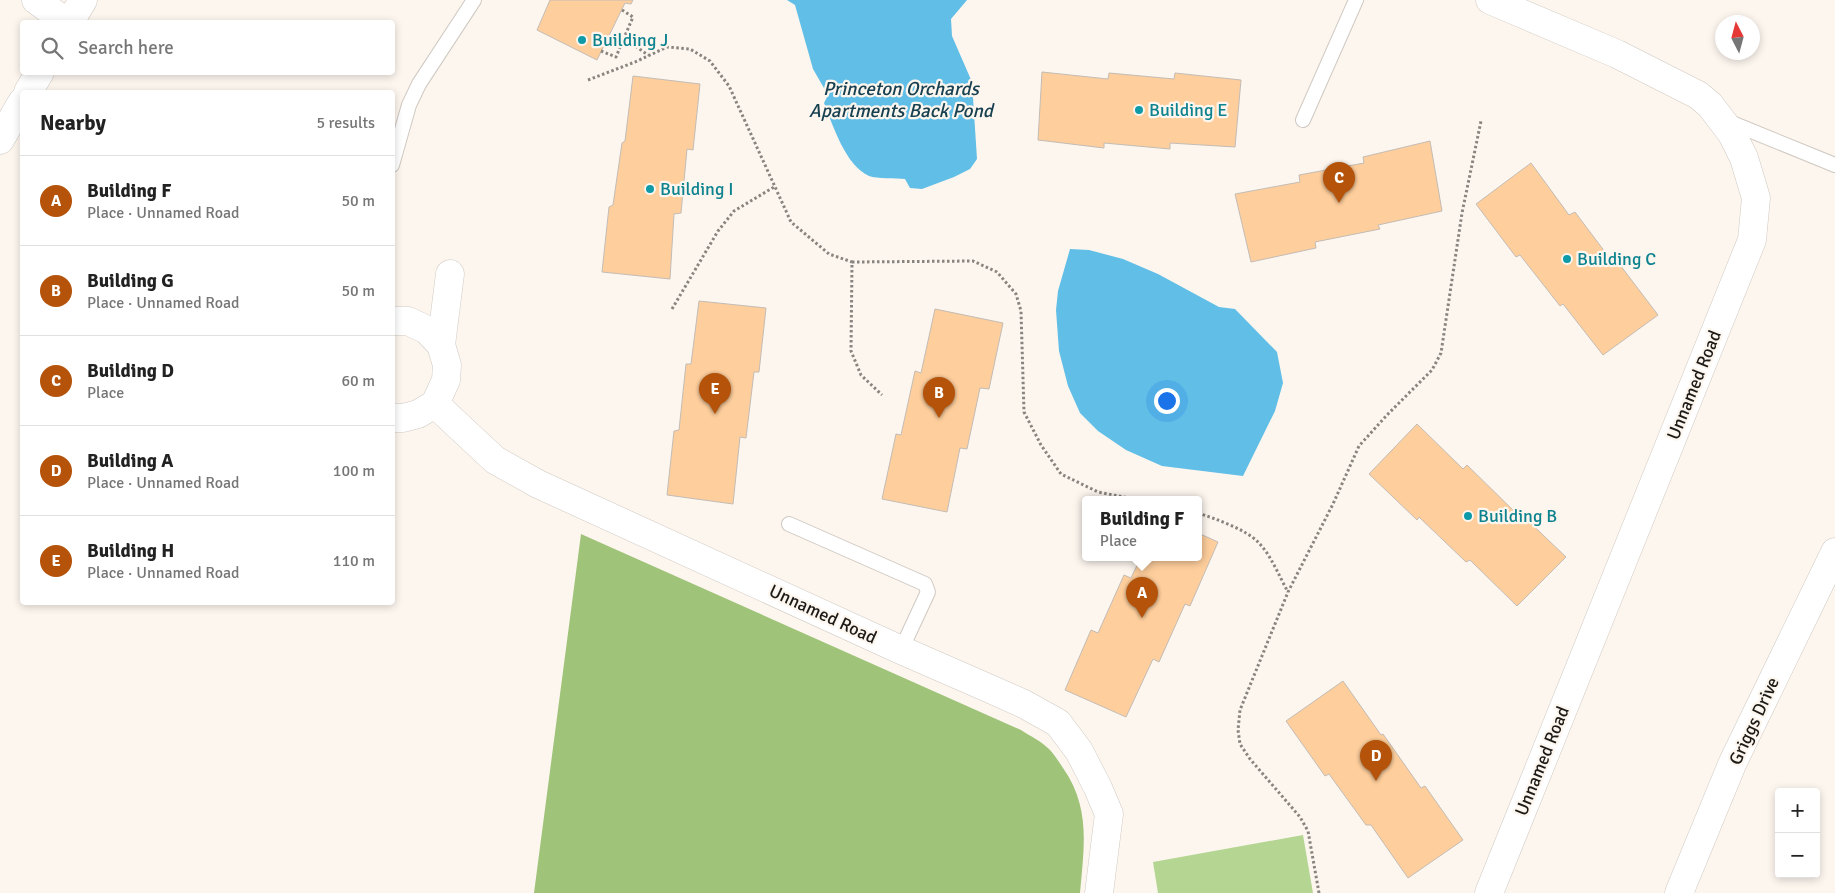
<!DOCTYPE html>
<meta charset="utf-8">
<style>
:root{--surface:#fff;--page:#f2f2f2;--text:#222;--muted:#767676;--line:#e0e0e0;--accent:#b45309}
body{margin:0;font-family:Signika,sans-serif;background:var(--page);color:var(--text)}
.controls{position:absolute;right:15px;bottom:15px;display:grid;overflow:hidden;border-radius:5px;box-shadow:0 2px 8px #0003}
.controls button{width:45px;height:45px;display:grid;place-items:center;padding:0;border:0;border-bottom:1px solid var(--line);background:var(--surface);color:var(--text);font:25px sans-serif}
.compass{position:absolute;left:1715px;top:15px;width:45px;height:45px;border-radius:50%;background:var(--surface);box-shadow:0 2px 8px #0003;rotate:354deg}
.you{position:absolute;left:1166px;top:400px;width:18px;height:18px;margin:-12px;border:4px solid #fff;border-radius:50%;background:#1a73e8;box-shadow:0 0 0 8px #1a73e833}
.badge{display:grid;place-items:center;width:32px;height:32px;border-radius:50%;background:var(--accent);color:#fff;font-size:16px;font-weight:700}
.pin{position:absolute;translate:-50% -41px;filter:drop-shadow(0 1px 2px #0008)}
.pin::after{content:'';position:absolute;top:26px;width:18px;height:15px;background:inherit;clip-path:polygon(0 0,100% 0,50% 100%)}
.popup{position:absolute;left:1082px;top:496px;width:120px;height:65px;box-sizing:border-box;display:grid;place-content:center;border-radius:5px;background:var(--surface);filter:drop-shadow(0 1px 4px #0005);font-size:16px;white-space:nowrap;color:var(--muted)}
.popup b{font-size:19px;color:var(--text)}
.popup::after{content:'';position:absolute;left:50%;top:100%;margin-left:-10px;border:10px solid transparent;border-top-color:var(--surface)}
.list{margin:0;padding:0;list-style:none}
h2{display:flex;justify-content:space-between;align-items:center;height:65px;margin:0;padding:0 20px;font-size:21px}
h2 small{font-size:16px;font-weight:400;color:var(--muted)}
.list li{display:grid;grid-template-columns:32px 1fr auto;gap:15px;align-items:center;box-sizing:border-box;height:90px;padding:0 20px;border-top:1px solid var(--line)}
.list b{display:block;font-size:19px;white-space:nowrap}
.list p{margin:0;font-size:16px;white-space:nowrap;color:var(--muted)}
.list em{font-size:16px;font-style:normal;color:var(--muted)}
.icon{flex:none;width:28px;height:28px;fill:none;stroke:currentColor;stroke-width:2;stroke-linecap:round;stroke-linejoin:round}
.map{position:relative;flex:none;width:1835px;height:893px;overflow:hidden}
.search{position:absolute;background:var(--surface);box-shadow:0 2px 8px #0003;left:20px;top:20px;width:375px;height:55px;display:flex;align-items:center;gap:12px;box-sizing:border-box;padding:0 18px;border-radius:5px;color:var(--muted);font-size:19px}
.panel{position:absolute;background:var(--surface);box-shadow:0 2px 8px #0003;left:20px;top:90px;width:375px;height:515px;border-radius:5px}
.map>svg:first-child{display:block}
</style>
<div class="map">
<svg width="1835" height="893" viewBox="0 0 1835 893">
<rect width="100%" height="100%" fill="#fdf6ef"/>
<polygon fill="#b5d593" points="1303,835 1313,893 1158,893 1153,862"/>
<path fill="#9fc379" d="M581 534 1021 730C1030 736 1041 741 1049 749 1054 754 1059 762 1063 768 1091 808 1084 847 1080 893H534Z"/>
<g fill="#61bee6">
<path d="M787 0H967L951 19 952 36 972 82 977 159 970 169 954 177 922 189 910 188 905 179C896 178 877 179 869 176 845 165 833 125 824 103L828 95 813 69 795 5Z"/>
<polygon points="1070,249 1089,250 1123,259 1158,274 1219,307 1235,309 1277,352 1283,383 1275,411 1243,476 1162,466 1126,450 1098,431 1080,413 1068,386 1059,351 1056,310 1058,291"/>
</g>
<g fill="#fece9c" stroke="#c3bcb5">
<polygon points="550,0 633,0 631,4 625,3 597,60 537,30"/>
<polygon points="1042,72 1108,79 1109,73 1174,79 1175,73 1241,80 1235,147 1170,143 1170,149 1104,143 1104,148 1038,140"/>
<polygon points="633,76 700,84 693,150 687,149 681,213 674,214 670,279 602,272 609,207 613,205 622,143 625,141"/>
<polygon points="1430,141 1442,211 1378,225 1380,229 1315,242 1316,248 1251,262 1235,194 1300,182 1299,175 1364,163 1363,157"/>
<polygon points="1531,163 1569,215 1575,212 1614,264 1617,261 1658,315 1603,355 1563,304 1560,306 1520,255 1516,257 1476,204"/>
<polygon points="699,301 766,308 759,372 754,372 746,438 740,437 733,504 667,495 674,431 679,430 686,364 691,364"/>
<polygon points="935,309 1003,323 989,389 980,388 967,449 960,448 947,512 882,499 896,434 901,435 915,371 921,373"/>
<polygon points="1417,424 1463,469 1467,465 1517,514 1519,512 1566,557 1517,606 1470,560 1466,562 1419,517 1417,520 1369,474"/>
<polygon points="1198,533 1218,542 1190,606 1185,604 1159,662 1153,659 1126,717 1065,690 1091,630 1098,633 1124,575 1131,578 1141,557 1198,557"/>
<polygon points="1343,681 1381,735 1383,734 1421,788 1425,786 1463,840 1408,878 1371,825 1366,825 1329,774 1325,776 1286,721"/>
</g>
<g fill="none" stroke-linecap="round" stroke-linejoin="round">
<defs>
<g id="lane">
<polyline points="1303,120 1356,0"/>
<polyline points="1727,121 1835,165"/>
<polyline points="392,165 409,105 419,84 474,0"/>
<polyline points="789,524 925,584 928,592 901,650"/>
</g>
<g id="street">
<polyline points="36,0 66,22"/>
<polyline points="70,22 83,0"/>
<polyline points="28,92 40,72"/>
<polyline points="0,140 22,102"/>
<polyline points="392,321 408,321 427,330 441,345 447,365 446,380 435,404 418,414 403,418 392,418"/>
<polyline points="441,345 450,274"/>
<polyline points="435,404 495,460 538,484 901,650 988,688 1024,704 1058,723 1079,751 1098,788 1109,814 1099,893"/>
<polyline points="1489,893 1752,240 1756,198 1744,158 1732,134 1710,105 1698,95 1617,54 1490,0"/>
<polyline points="1679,893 1733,762 1835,552"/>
</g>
</defs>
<use href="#lane" stroke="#cfc9c2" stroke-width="16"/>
<use href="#street" stroke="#cfc9c2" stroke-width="29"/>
<g stroke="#88847f" stroke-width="3" stroke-dasharray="2.5 2.5" stroke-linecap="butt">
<polyline points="622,10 633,17 624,38 648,55"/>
<polyline points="601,51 616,57 624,38"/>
<polyline points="588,80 635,62 667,47 690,49 710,61 729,86 791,222 829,254 852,262 851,351 861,375 882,395"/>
<polyline points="852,262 973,261 997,272 1016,294 1021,311 1024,412 1041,445 1061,474 1098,492 1134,499"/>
<polyline points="672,309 718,231 734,211 774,187"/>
<path d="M1198 513C1216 519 1245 529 1258 542 1271 555 1279 576 1288 592"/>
<polyline points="1319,893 1308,831 1300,817 1250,759 1240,744 1238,730 1240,710 1288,592 1333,504 1359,446 1387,415 1432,370 1441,353 1462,213 1481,121"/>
</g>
<use href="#lane" stroke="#fff" stroke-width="14"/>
<use href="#street" stroke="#fff" stroke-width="28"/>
</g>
<g fill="#0f9aa8" stroke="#fdf6ef" stroke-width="2">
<circle cx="582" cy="40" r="5"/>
<circle cx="1139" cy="110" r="5"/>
<circle cx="650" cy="189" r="5"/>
<circle cx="1567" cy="259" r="5"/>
<circle cx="1468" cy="516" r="5"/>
</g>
<g text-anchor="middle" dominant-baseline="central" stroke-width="4.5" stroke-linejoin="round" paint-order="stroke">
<g font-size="18" fill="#0d838f" stroke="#fdf6ef" text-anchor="start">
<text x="592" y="40">Building J</text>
<text x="1149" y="110">Building E</text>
<text x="660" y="189">Building I</text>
<text x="1577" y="259">Building C</text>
<text x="1478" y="516">Building B</text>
</g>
<g font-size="18" fill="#1d1b18" stroke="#fdf6ef">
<text transform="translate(1694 385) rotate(-68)">Unnamed Road</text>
<text transform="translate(823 614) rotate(25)">Unnamed Road</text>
<text transform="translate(1754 721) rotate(-65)">Griggs Drive</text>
<text transform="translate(1542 761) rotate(-68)">Unnamed Road</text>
</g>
<g font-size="19" font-style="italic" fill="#174051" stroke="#fdf6ef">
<text x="901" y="89">Princeton Orchards<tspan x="901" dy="22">Apartments Back Pond</tspan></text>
</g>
</g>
</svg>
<div class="controls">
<button>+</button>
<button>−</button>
</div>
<svg class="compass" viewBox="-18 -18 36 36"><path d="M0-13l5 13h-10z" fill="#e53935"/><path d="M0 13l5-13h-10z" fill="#767676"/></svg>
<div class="you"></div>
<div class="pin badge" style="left:1142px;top:618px">A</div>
<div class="popup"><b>Building F</b>Place</div>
<div class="pin badge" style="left:939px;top:418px">B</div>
<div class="pin badge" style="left:1339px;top:203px">C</div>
<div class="pin badge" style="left:1376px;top:781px">D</div>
<div class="pin badge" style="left:715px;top:414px">E</div>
<div class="search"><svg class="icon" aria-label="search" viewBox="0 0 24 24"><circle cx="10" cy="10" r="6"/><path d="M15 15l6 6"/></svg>Search here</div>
<section class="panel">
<h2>Nearby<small>5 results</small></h2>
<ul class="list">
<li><span class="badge">A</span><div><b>Building F</b><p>Place · Unnamed Road</p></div><em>50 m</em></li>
<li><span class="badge">B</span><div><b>Building G</b><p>Place · Unnamed Road</p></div><em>50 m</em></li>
<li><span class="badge">C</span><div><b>Building D</b><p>Place</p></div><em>60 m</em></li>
<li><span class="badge">D</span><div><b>Building A</b><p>Place · Unnamed Road</p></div><em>100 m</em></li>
<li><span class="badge">E</span><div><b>Building H</b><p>Place · Unnamed Road</p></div><em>110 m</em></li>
</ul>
</section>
</div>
